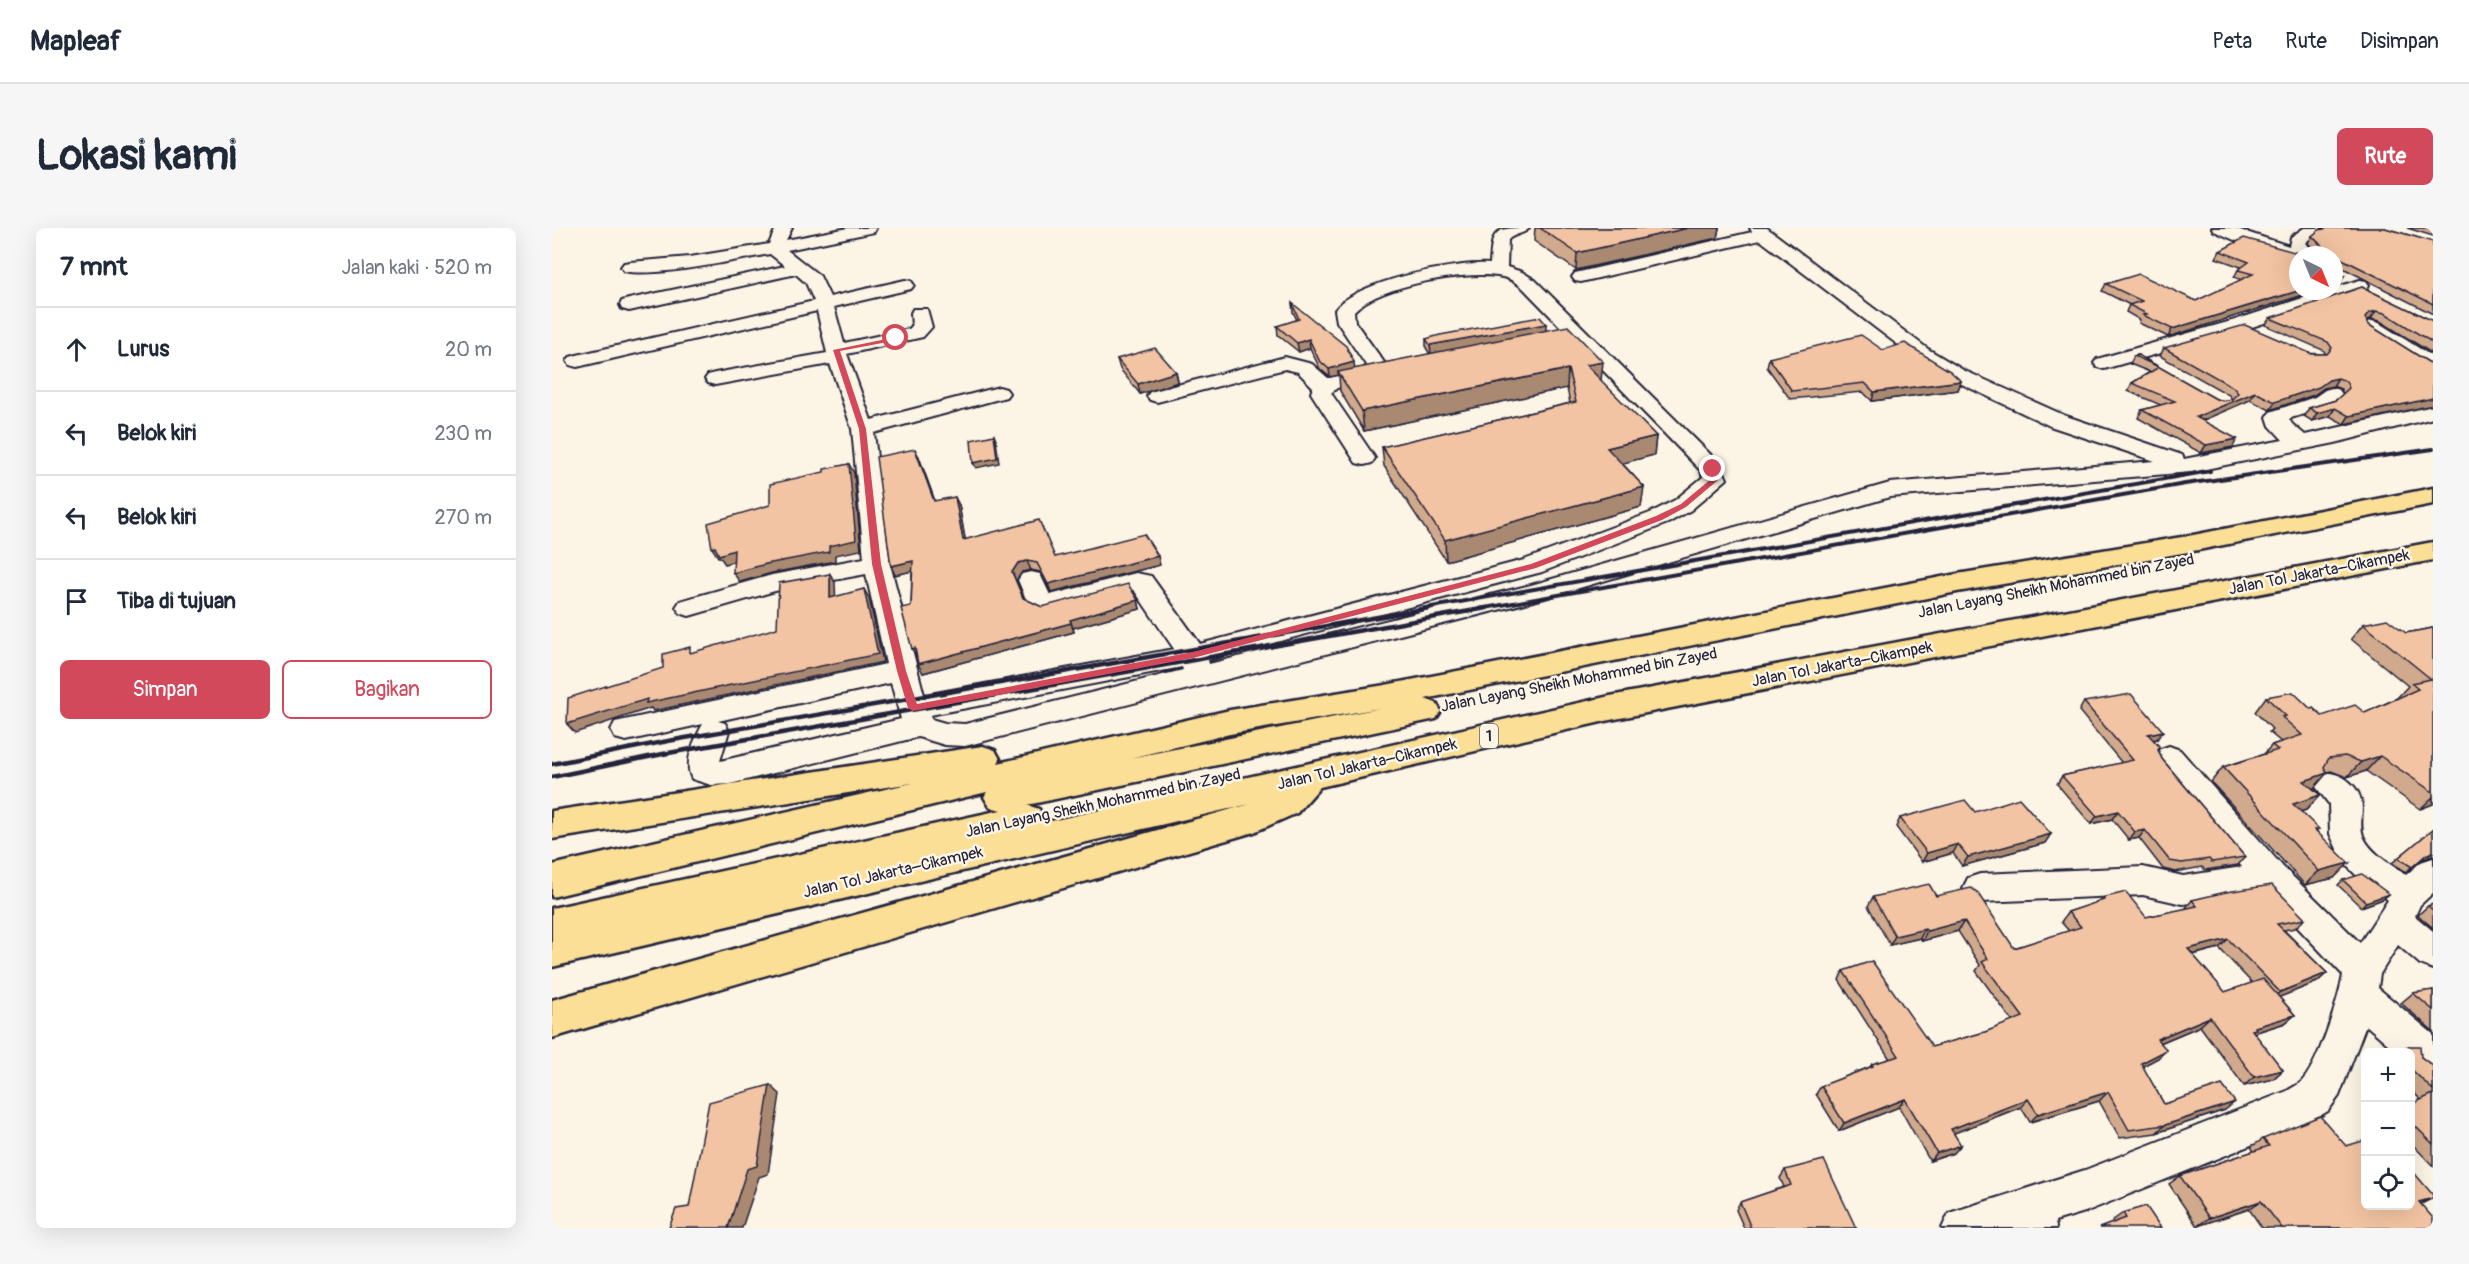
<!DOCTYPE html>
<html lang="id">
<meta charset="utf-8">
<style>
:root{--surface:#fff;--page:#f6f6f7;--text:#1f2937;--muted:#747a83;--line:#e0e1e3;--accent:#d1495b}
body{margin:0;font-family:Pangolin,sans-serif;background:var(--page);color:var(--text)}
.controls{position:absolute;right:18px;bottom:18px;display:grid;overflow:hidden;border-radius:9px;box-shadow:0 6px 24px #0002}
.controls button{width:54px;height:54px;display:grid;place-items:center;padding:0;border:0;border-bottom:2px solid var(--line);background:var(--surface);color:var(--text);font:30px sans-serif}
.compass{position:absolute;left:1737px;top:18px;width:54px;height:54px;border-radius:50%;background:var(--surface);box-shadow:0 6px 24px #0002;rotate:137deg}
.stop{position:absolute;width:18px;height:18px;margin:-14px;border:4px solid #d1495b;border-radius:50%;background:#fff}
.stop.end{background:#d1495b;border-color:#fff;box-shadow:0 2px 6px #0008}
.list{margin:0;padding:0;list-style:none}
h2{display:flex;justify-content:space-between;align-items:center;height:78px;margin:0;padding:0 24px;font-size:26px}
h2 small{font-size:20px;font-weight:400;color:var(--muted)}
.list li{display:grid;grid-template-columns:39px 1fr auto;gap:18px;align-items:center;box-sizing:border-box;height:84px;padding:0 24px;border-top:2px solid var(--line)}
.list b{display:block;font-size:22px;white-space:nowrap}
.list em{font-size:20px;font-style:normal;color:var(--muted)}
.actions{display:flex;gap:12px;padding:18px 24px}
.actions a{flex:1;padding:14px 0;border:2px solid var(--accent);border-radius:9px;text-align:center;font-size:21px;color:var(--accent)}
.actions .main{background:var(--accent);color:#fff}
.icon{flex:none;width:33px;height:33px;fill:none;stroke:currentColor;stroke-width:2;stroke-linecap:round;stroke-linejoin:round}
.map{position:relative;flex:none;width:1881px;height:1000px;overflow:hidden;border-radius:9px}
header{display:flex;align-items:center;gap:36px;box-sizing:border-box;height:84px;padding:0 30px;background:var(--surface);border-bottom:2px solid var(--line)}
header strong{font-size:28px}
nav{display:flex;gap:33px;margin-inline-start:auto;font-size:21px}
.intro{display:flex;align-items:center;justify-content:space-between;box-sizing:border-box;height:144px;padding:0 36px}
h1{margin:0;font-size:42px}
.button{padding:15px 27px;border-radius:9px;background:var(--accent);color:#fff;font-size:21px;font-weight:700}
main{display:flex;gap:36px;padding:0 36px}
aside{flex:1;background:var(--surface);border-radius:9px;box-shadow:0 6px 24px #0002}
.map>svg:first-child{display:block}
</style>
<header>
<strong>Mapleaf</strong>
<nav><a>Peta</a><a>Rute</a><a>Disimpan</a></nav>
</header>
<div class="intro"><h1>Lokasi kami</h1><a class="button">Rute</a></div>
<main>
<aside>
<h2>7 mnt<small>Jalan kaki · 520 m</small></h2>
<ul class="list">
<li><svg class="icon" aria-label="ahead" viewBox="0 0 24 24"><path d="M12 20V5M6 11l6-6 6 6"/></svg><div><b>Lurus</b></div><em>20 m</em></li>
<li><svg class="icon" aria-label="left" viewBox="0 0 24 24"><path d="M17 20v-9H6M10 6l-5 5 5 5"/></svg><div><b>Belok kiri</b></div><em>230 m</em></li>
<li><svg class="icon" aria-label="left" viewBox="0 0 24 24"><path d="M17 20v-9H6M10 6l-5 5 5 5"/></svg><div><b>Belok kiri</b></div><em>270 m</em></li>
<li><svg class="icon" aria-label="arrive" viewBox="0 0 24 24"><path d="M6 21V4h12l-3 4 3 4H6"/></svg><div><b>Tiba di tujuan</b></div></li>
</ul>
<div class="actions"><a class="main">Simpan</a><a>Bagikan</a></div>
</aside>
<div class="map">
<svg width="1881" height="1000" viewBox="0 0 1881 1000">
<rect width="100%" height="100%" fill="#fcf5e5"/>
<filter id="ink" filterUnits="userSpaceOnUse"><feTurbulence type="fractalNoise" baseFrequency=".0167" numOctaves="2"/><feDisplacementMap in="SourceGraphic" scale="12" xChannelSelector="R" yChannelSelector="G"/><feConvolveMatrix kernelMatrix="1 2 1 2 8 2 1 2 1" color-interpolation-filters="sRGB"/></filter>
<g filter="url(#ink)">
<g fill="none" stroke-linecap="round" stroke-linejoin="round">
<defs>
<g id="minor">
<path d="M224 0H240L234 12 296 0H324L322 4 235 22 268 48 278 69 353 52 359 53 362 57 359 61 282 79 292 115 357 101 360 98 359 85 361 81H375L380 99 371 109 295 126 319 192 447 159 454 161 457 165 454 169 322 205 338 336 372 467 622 421 582 362 495 386 477 378 466 352 470 346 479 344 488 346 498 367 584 345 599 348 648 416 972 332 1098 285 1123 272 1151 249 1149 243 971 60C964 55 958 50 950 49 916 41 826 58 802 83L803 94 839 144 836 148 785 160 779 165 823 230 820 235 812 237 804 235 759 165 761 159 746 144 733 141 605 174 598 172 595 168 598 164 733 129 760 136 776 150 816 140 785 94 783 82C803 53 903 34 938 36 940 1 942 0 977 0 972 7 962 5 956 12L955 39 970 44 983 52 1168 236 1175 251 1139 282 1116 295 990 344 656 432 657 436 979 357 1338 255 1603 233 1498 198 1397 150 1362 129 1208 12 1029 54 1023 53 1020 49 1023 45 1200 4 1198 0H1215L1376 121 1411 142 1514 188 1630 227 1632 231 1731 212 1718 198 1715 189 1718 184 1763 169 1773 162 1780 160 1787 162 1790 166 1778 178 1739 190 1737 191 1740 196 1753 207 1881 178V190L1783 215 1639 244 1338 269 993 370 413 518 393 517 366 509 178 556 159 557 140 551C131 535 142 512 151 496L74 513 63 510 59 502 63 494 334 436 314 346 223 363 137 388 128 385 124 379 128 373 220 347 312 330 300 201 278 136 163 157 156 155 153 151 156 147 163 145 275 125 265 83 25 139 18 137 15 133 18 129 25 127 262 73 254 55 244 46 77 83 70 81 68 77 70 73 77 71 233 38 218 26C185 32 102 50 72 43L69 39 72 35 78 34 138 29 217 16ZM630 439 631 442 413 496 393 495 379 491 378 487ZM339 455 349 491 168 533 177 503 173 495 166 493Z"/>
<polygon points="1660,0 1682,0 1737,18 1739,9 1752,0 1770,0 1753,15 1764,27 1746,27 1746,31 1689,15 1662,3"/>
<polygon points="1808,52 1814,53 1817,57 1814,61 1697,100 1552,141 1545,139 1542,135 1545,131 1683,92 1772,63 1782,63 1782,60"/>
<polygon points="1820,93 1827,95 1881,129 1881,144 1874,142 1813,103 1810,99 1813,95"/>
<path d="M1617 518 1628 522 1731 639 1808 715 1836 672 1807 650 1791 634 1778 606 1777 576 1761 555 1766 546C1783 541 1804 553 1809 572 1812 584 1806 598 1812 610 1820 626 1840 637 1854 647L1869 634 1881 630V665L1868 677 1863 688 1881 703V741L1868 736 1846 717 1828 746 1826 760 1881 806V850L1867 844 1858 836V824H1845L1814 797 1787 868 1776 883 1761 892 1533 984 1503 993 1504 1000H1390L1397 985 1533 942 1735 863C1739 860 1744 858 1748 855 1765 841 1787 770 1791 747L1712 664 1631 676 1591 667 1428 674 1416 670 1411 660 1416 650 1428 646 1591 639 1631 648 1690 639 1606 538 1602 530 1606 522Z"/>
</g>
<path id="highway" d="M1881 260V276L1636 324 1405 364 873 471 884 475 889 483 884 491 475 577 487 581 492 591 490 595 1058 468 1881 314V332L1058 492 768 559 745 585 702 604 0 810V772L698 576 0 739V680L449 582 438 579 432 569 435 564 0 669V637L360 555 0 611V583L431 518 443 522 448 531 446 535 678 482 833 457 1405 346 1636 308ZM828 480 578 530 678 506Z"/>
</defs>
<use href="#minor" stroke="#22223b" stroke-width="4"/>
<use href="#highway" stroke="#22223b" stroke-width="5"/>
<use href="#minor" fill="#fcf5e5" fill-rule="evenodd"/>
<use href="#highway" fill="#fbdf96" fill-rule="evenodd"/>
<g stroke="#22223b" stroke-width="4">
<polyline points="868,381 1658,243"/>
<polyline points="927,381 1633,256 1881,221"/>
</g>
<g stroke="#22223b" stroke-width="4.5">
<polyline points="0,536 116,513 877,380"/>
<polyline points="0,549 111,526 935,380"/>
</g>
</g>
<g fill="#d1a98c" stroke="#22223b" stroke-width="1.5" fill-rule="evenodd">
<polygon points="983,0 1167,0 1165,10 1024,42 982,13"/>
<polygon points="1771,0 1833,0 1881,14 1881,86 1785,37 1784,43 1788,56 1782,59 1782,27 1746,63 1764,63 1616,109 1587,95 1588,92 1574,84 1577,77 1578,77 1550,63 1554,56 1644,73 1690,52 1682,49 1686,42 1689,39 1664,30 1668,23 1749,26 1762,22 1756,15 1760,8"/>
<polygon points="1855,0 1881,0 1881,8"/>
<polygon points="1810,59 1881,93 1881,126 1828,93 1819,91 1814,92 1817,97 1881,137 1792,196 1778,188 1760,193 1752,188 1757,180 1784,172 1791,166 1789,161 1781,158 1772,160 1762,167 1718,182 1698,172 1651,192 1681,219 1649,225 1586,190 1590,182 1609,177 1576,163 1580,155 1598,144 1578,136 1582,128 1586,127 1664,171 1672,173 1680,171 1677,167 1608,128 1612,120 1774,126 1771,122 1713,97 1718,90"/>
<polygon points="740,75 803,141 878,126 874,120 874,111 994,102 1049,153 1104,208 1102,227 1070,235 1092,259 1089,279 894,333 832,238 830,219 1018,175 1015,160 812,203 788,163 787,147 778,149 768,141 758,120 747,124 726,107 725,98 745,92 741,84"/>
<polygon points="1331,122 1409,153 1406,162 1320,173 1311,164 1238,171 1215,139 1217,130"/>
<polygon points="565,131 624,144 626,154 588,166 568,141"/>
<polygon points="367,229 383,273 407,277 413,312 503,329 608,337 499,364 488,344 479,342 470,344 464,353 471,370 490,379 586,372 588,381 521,400 522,404 371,445 359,378 360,343 343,347"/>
<polygon points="1811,396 1854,405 1881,400 1881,576 1868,581 1814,543 1795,549 1779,543 1775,544 1762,560 1761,560 1768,567 1754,582 1748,584 1765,603 1782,650 1753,657 1659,554 1671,539 1712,526 1720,517 1729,514 1717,504 1720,501 1703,484 1714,469 1759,481 1770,488 1813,485 1845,470 1856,458 1799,411"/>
<polygon points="1532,474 1605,511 1602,512 1610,531 1693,629 1686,637 1653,642 1650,639 1623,644 1611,641 1587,610 1577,612 1560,591 1539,596 1505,556 1510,548 1570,535 1527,483"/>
<polygon points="1423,584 1493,615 1410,638 1401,625 1370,634 1344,599 1348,590"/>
<polygon points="1881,601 1881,628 1880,628 1868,632 1854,644 1840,635"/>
<polygon points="1791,652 1837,666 1831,671 1809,679 1786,657"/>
<path d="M1384 668 1462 720 1517 703 1509 694 1516 684 1547 674 1550 670 1594 689 1633 681 1640 672 1753 691 1743 700 1732 702 1775 745 1765 754 1727 769 1743 787 1733 795 1702 805 1731 842 1721 851 1692 858 1648 798 1608 815 1606 830 1590 838 1612 876 1673 882 1604 905 1568 910 1547 873 1478 894 1469 879 1402 905V925L1378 933 1347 879 1287 903 1264 866 1269 858 1318 839 1320 836 1338 831 1287 752 1291 743 1380 819 1433 804 1461 794 1424 743 1428 737 1406 703 1370 713 1368 710 1338 717 1316 678 1321 669ZM1667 720 1700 755 1673 764 1641 727Z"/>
<polygon points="1881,676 1881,700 1866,687 1876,678"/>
<polygon points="1881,762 1881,803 1849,775 1861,765"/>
<polygon points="1857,818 1869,829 1881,838 1881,938 1858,914 1858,877 1869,872 1858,861 1858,825 1842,825"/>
<polygon points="1711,911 1794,918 1881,970 1869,976 1881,1000 1710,1000 1697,981 1645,998 1617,956 1628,948 1702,923 1699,919"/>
<polygon points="1233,942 1304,1000 1192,1000 1184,982 1188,974 1232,959 1228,950"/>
<polygon points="1571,985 1609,1000 1561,995 1560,993"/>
</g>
<g fill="#aa8972" stroke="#22223b" stroke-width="1.5">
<polygon points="1136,0 1167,0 1165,10 1024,42 1025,25"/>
<polygon points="1792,48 1788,56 1782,59 1782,57 1784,53"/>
<polygon points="1746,63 1764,63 1616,109 1620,101"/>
<polygon points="1824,83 1819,91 1812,93 1813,90 1817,85"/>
<polygon points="994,96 994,104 879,126 878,117"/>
<polygon points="757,111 758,120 747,124 745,115"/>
<polygon points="802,134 803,143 786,144 787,147 778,149 777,141"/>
<polygon points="1051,134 1049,153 1034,137"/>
<polygon points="1016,141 1015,160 812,203 810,183"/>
<polygon points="624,144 626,154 588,166 586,156"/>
<polygon points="1786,150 1781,158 1772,160 1762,167 1718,182 1723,174 1777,152"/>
<polygon points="1409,153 1406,162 1320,173 1322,164"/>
<polygon points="1703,164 1698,172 1640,197 1644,189"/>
<polygon points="1881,170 1881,177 1792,196 1797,188"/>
<polygon points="1783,180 1778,188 1760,193 1765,185"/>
<polygon points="442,207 444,212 447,235 424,240 421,235"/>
<polygon points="1104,208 1102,227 1053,240 1055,220"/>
<polygon points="1685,211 1681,219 1649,225 1654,217"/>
<polygon points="363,221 367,229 386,282 382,273"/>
<polygon points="297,236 302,245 309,322 283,327 283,333 220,345 188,354 181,345 277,318"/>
<polygon points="1092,259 1089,279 894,333 893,312"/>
<polygon points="403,269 407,277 415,321 411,312"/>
<polygon points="163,319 182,322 188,331 173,336 168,329 166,329 160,320"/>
<polygon points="606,328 608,337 499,364 496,356"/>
<polygon points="361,333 365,342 343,347 339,338"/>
<polygon points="475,333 479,342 470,344 464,353 460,344 466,335"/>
<polygon points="278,346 283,354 284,379 278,370"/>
<polygon points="312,361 317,370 331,434 101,483 99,480 23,505 15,496"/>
<polygon points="586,372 588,381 521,400 518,392"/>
<polygon points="519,395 522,404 371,445 366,436"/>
<polygon points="363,420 365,430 360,421"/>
<polygon points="1611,503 1605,511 1590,514 1596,506"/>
<polygon points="1828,528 1814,543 1795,549 1809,534"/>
<polygon points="1775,545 1762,560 1738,568 1752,553"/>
<polygon points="1768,567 1754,582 1727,591 1741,576"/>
<polygon points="1881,569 1881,576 1868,581"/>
<polygon points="1566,583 1560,591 1539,596 1545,588"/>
<polygon points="1593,602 1587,610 1577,612 1583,604"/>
<polygon points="1499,606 1493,615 1410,638 1416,629"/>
<polygon points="1406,616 1401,625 1370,634 1375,625"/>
<polygon points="1881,624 1880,628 1868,632 1854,644 1874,627"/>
<polygon points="1797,635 1782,650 1753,657 1767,643"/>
<polygon points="1837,666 1831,671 1809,679 1814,674"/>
<polygon points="1412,693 1406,703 1370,713 1375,703"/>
<polygon points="1373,701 1368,710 1338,717 1343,708"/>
<polygon points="1676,711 1667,720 1627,730 1636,721"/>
<polygon points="1775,745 1765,754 1718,773 1728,764"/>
<polygon points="1743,787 1733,795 1698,806 1703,799"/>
<polygon points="1658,789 1648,798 1596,820 1605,811"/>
<polygon points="1615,822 1606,830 1580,844 1589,835"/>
<polygon points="1731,842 1721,851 1692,858 1702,849"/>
<polygon points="218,857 228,866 216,946 207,949 190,1000 176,1000"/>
<polygon points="1556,864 1547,873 1478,894 1486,886"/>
<polygon points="1353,871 1347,879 1287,903 1292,895"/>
<polygon points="1476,871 1469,879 1392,909 1399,901"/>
<polygon points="1683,874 1673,882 1604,905 1613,897"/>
<polygon points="1409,917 1402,925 1378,933 1385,925"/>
<polygon points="1881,970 1867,977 1867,974"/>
<polygon points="1709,973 1697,981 1645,998 1657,990"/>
</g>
<g fill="#f3c4a3" stroke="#22223b" stroke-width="1.5">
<polygon points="988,0 1136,0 1025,25"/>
<polygon points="1776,0 1833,0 1881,14 1881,76 1786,29 1784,43 1792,48 1784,53 1782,53 1782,27 1746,27 1746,63 1620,101 1591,87 1595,86 1577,77 1590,73 1554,56 1587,46 1644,73 1701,46 1686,42 1697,34 1668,23 1692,10 1749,26 1752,22 1770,21 1770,18 1760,8 1767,2"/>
<polygon points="1810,59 1881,93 1881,115 1833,85 1824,83 1817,85 1813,90 1817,97 1881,137 1881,170 1797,188 1783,180 1765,185 1757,180 1784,172 1797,160 1794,153 1786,150 1777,152 1767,159 1723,174 1703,164 1644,189 1685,211 1654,217 1590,182 1623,173 1580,155 1607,139 1582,128 1586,127 1664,171 1672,173 1680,171 1686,165 1681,159 1612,120 1693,97 1760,126 1775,126 1780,120 1776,114 1718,90"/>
<polygon points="740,75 794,118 802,134 777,141 767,132 757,111 745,115 725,98 747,91"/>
<polygon points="988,89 994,96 878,117 874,111 888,107"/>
<polygon points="1016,98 1051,134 1034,137 1104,208 1055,220 1092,259 893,312 830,219 1024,174 1016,141 810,183 786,144"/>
<polygon points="1309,107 1331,122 1353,115 1398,143 1409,153 1322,164 1313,155 1240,163 1217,130"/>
<polygon points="603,120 624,144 586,156 565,131"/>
<polygon points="442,207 445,230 421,235 419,212"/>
<polygon points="363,221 382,273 403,269 411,312 487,292 503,329 592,306 606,328 496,356 485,335 475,333 466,335 460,344 471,370 490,379 576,356 586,372 518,392 519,395 366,436 363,420 360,421 349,380 359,378 361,333 339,338 324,229"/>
<polygon points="297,236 304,312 277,318 277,324 214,336 181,345 182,322 167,327 163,319 160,320 156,295 218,277 218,256 272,244 272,241"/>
<polygon points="278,346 278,370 312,361 326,426 94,475 95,471 15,496 16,470 111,440 111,426 138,419 138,425 225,400 227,355"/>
<polygon points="1835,391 1854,405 1881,400 1881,564 1828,528 1809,534 1793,528 1777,530 1772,539 1775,545 1752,553 1768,567 1741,576 1767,601 1763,602 1797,635 1767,643 1671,539 1726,522 1720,517 1750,507 1730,489 1734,488 1714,469 1741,464 1759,481 1761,480 1770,488 1803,477 1813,485 1866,461 1859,455 1879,451 1811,396"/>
<polygon points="1579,466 1611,503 1596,506 1607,518 1606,522 1610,531 1693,629 1660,634 1657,631 1630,635 1618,633 1593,602 1583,604 1566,583 1545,588 1510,548 1581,532 1532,474"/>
<polygon points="1467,570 1499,606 1416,629 1406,616 1375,625 1348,590 1413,572 1423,584"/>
<polygon points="1881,601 1881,624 1874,627 1860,639 1846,630"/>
<polygon points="1810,646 1837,666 1814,674 1791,652"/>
<polygon points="1377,656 1384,668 1419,660 1425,664 1462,720 1529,699 1516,684 1552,672 1550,670 1574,664 1594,689 1645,678 1640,672 1674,664 1720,657 1753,691 1725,696 1775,745 1728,764 1676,711 1636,721 1673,764 1711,751 1743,787 1703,799 1704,801 1700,802 1731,842 1702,849 1658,789 1605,811 1615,822 1589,835 1612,876 1670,857 1683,874 1613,897 1577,902 1556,864 1486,886 1476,871 1399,901 1409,917 1385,925 1353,871 1292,895 1269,858 1321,838 1320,836 1347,828 1291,743 1320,733 1380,819 1433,804 1471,789 1430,734 1436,731 1412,693 1375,703 1373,701 1343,708 1321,669"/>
<polygon points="1881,676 1881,682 1876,678"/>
<polygon points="1881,762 1881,782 1861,765"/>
<polygon points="1857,818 1868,818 1869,829 1881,838 1881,862 1858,840 1858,825 1843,824"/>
<polygon points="218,857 205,938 195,941 176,1000 117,1000 124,981 137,979 157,874"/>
<polygon points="1881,866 1881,916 1858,893 1858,877"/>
<polygon points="1768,888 1794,918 1814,912 1814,978 1858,978 1858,940 1881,967 1881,970 1867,974 1881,990 1881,1000 1730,1000 1709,973 1657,990 1628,948 1717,918 1711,911"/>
<polygon points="1272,932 1304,1000 1199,1000 1188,974 1239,957 1233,942"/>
<polygon points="1594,978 1609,1000 1547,1000 1574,990 1571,985"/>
</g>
</g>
<polygon fill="#d1495b" points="344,109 346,112 288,123 314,201 329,336 354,443 365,476 641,424 979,336 1104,288 1129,276 1159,251 1158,239 1164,241 1166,252 1134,279 1110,292 984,340 641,430 361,483 356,480 345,443 320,336 307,201 281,122"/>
<g text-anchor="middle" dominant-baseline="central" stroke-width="5" stroke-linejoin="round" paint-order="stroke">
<rect fill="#fcf5e5" stroke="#63616e" stroke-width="1.5" x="928" y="496" width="18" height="24" rx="4.5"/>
<g font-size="15" font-weight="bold" fill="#22223b">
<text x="937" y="508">1</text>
</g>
<g font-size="16" fill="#22223b" stroke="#fcf5e5">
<text transform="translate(1767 344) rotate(-11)">Jalan Tol Jakarta–Cikampek</text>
<text transform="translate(1504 358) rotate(-11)">Jalan Layang Sheikh Mohammed bin Zayed</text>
<text transform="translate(1290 436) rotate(-11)">Jalan Tol Jakarta–Cikampek</text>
<text transform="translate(1027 452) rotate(-11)">Jalan Layang Sheikh Mohammed bin Zayed</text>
<text transform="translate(815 536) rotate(-13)">Jalan Tol Jakarta–Cikampek</text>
<text transform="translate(551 575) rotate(-12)">Jalan Layang Sheikh Mohammed bin Zayed</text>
<text transform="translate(341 644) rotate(-13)">Jalan Tol Jakarta–Cikampek</text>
</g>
</g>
</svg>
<div class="controls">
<button>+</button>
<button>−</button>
<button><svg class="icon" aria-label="locate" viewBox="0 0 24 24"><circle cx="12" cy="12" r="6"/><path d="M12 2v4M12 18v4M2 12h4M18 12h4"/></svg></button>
</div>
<svg class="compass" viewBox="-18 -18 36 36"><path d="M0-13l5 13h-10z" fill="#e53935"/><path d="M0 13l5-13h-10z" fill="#747a83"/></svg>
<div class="stop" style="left:344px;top:110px"></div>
<div class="stop end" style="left:1161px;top:241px"></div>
</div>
</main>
